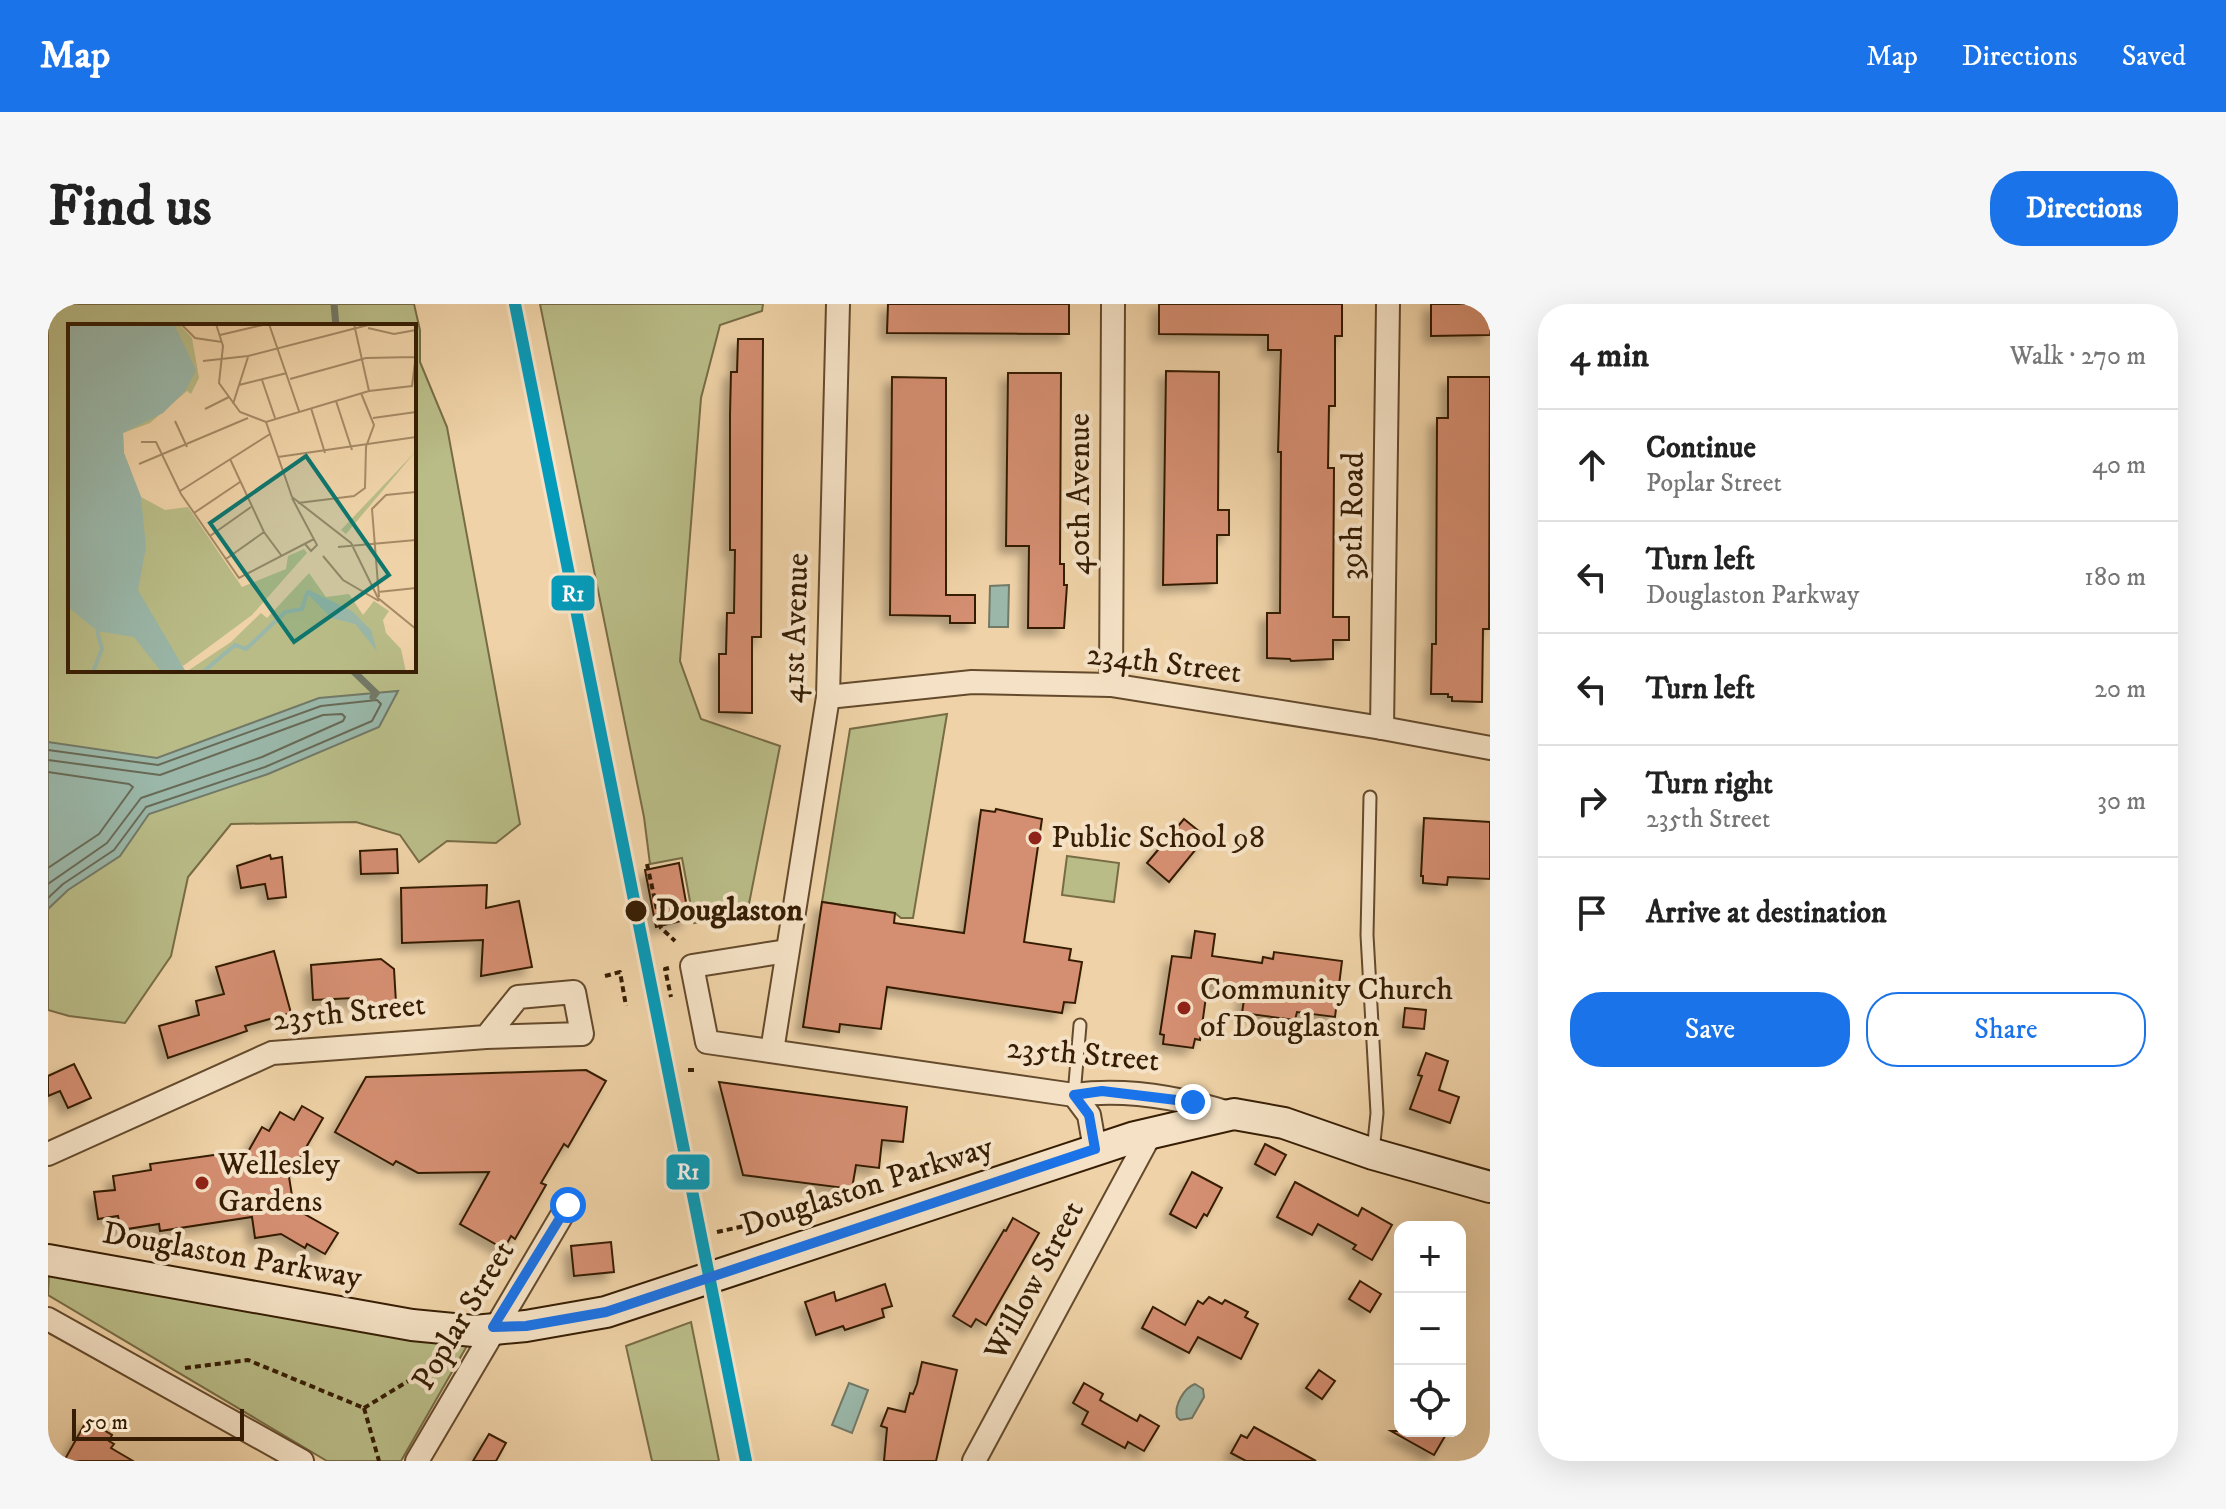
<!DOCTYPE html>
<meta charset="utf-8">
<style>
:root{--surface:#fff;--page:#f6f6f6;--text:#222;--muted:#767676;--line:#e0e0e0;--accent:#1a73e8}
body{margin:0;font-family:"IM FELL DW Pica",serif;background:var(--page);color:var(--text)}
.controls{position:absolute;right:24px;bottom:24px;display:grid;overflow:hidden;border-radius:16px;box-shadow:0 8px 32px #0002}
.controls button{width:72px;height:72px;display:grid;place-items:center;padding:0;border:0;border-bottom:2px solid var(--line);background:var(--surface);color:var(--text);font:40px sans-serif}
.scale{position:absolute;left:24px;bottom:20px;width:172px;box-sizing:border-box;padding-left:8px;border:4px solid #361d03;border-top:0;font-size:22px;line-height:28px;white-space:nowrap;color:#361d03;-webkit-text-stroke:6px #f5e2c6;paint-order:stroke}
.stop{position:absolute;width:24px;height:24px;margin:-18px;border:6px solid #1a73e8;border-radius:50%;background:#fff}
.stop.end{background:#1a73e8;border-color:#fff;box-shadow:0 2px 8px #0008}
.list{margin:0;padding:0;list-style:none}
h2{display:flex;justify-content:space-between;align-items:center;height:104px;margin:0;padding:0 32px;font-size:34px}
h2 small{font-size:26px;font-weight:400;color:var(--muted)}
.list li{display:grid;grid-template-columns:52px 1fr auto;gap:24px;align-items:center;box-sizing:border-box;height:112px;padding:0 32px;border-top:2px solid var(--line)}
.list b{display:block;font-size:30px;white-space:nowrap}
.list p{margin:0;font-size:26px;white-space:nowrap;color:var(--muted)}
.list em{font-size:26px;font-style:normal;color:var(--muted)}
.actions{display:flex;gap:16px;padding:24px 32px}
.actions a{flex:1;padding:18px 0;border:2px solid var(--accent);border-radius:32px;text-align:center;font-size:28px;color:var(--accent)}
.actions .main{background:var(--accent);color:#fff}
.icon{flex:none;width:44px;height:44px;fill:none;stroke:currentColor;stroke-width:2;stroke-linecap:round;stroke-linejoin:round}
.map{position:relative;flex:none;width:1442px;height:1157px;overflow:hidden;border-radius:32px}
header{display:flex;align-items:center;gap:48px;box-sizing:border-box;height:112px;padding:0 40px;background:var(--accent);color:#fff}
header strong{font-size:38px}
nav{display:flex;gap:44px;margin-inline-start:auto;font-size:28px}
.intro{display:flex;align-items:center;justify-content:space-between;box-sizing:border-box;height:192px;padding:0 48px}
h1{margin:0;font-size:56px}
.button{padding:20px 36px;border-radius:32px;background:var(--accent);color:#fff;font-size:28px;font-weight:700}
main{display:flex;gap:48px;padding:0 48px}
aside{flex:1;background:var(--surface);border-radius:32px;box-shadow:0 8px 32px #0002}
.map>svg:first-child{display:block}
</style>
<header>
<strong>Map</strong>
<nav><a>Map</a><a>Directions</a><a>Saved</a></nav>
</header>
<div class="intro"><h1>Find us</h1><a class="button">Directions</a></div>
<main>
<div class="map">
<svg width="1442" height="1157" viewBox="0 0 1442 1157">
<defs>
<filter id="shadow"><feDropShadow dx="-7" dy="7" stdDeviation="4" flood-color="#0004"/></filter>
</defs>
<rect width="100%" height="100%" fill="#efd2a7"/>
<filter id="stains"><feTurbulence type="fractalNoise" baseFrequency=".0025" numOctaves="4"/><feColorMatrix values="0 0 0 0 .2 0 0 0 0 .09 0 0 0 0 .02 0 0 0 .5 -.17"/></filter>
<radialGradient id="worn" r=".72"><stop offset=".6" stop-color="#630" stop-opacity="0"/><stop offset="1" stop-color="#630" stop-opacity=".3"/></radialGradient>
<g fill="#b9bc87" stroke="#786c45" stroke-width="2" fill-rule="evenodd">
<path d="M0 0H366L372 26V58L399 123 472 520 448 539 399 537 371 558 352 531 308 518 183 520 140 573 123 652 77 719 21 712 0 706ZM22 22H366V366H22Z"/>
<polygon points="492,0 715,0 714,7 672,21 653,94 632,357 653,415 732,442 699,610 646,619 634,554 602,560 596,513"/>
<polygon points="899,410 865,614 853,614 847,609 774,598 802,425"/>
<polygon points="1019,552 1071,559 1066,598 1014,591"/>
<polygon points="1,970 420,1040 353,1157 279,1157 0,991"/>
<polygon points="643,1018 671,1157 604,1157 578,1042"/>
</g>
<g fill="#9ab7a9" stroke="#727967" stroke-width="2">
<polygon points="961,281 960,323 941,323 942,282"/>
<polygon points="350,387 331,423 220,470 101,510 72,552 20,586 0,605 0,438 109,454 271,394"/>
<polygon points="801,1079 820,1086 804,1129 784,1121"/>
<path d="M1147 1080 1155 1085 1156 1093 1144 1114 1132 1116 1129 1113C1126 1101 1136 1084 1147 1080Z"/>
</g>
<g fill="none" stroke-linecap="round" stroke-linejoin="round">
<g stroke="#686a56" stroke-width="2">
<polyline points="0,446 110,461 273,402 329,396 333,400 324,417 217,463 98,503 66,546 15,580 0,594"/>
<polyline points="0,456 112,471 275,411 294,410 297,413 295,417 214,453 93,494 59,539 0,580"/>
<polyline points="0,468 81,480 85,483 51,530 0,564"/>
</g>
<g stroke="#727967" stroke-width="7">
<polyline points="286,0 288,22"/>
<polyline points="304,366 328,389 325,393"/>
</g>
</g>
<g fill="#d48e71" stroke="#361d03" stroke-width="2" filter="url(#shadow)">
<polygon points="840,0 1021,0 1021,30 839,29"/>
<polygon points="1111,0 1294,0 1294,32 1287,32 1287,102 1281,102 1280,164 1286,164 1285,313 1301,313 1301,336 1285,336 1285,355 1243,357 1242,355 1219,354 1219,309 1232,309 1233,148 1230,148 1233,46 1220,46 1220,31 1111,30"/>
<polygon points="1383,0 1442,0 1442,31 1383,32"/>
<polygon points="690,35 715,35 713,333 704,333 704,409 671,408 671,350 678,350 679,309 686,309 687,246 682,246 682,111 683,68 689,68"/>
<polygon points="1118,67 1171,68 1170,206 1181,206 1181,231 1169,231 1169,279 1115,281"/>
<polygon points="960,69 1013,69 1012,260 1016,260 1016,281 1019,281 1016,324 980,324 981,242 958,242"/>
<polygon points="844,73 898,74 898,291 927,291 927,319 902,319 902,312 842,311"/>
<polygon points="1400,73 1442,73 1441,325 1435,325 1434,398 1404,397 1404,393 1400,393 1400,390 1383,390 1384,340 1388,340 1389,114 1400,114"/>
<polygon points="948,505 994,515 976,638 1023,645 1021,656 1034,658 1027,699 1016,698 1014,709 839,683 833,725 792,720 791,728 755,723 774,598 847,609 846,619 916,629 933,506 947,508"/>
<polygon points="1376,514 1442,518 1442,575 1400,573 1399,581 1375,579 1375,572 1373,572"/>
<polygon points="1136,515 1158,533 1121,578 1099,559"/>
<polygon points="349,545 350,569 313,570 312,547"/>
<polygon points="222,551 223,555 234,553 238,593 220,595 217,580 193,584 189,562"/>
<polygon points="631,559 641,615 608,623 597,566"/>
<polygon points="439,581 438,604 471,597 484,663 433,672 435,636 354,639 353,584"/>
<polygon points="1147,627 1167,630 1164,652 1214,659 1215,653 1225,655 1226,648 1294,657 1287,713 1249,708 1247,716 1194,709 1198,683 1160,678 1152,736 1147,735 1145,744 1115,740 1116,731 1112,730 1124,652 1143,654"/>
<polygon points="226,647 243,709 197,722 199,727 120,754 111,722 151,711 148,697 176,690 168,663"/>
<polygon points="333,655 346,665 348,699 306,701 306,694 265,696 263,661"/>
<polygon points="1357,704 1378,706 1376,725 1355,723"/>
<polygon points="1378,749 1400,757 1391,786 1411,793 1402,819 1362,805 1374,772 1370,771"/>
<polygon points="26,760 43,794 20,804 12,787 0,792 0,772"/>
<polygon points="538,766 558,777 520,843 516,840 493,879 498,881 467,935 463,932 456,945 412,920 441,868 370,869 348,857 345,861 287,828 318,773"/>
<polygon points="671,778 859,803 855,838 834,836 831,864 808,861 804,885 695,871"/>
<polygon points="254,802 275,814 241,873 246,904 290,929 277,950 259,940 257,944 233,930 207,934 204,913 112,927 111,920 73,926 70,912 50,915 46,888 67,886 65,872 103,866 102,860 201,846 214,823 221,827 232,808 246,816"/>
<polygon points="1217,840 1238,851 1227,871 1207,860"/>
<polygon points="1144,868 1174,884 1159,912 1156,910 1148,924 1122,910"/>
<polygon points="1247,878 1310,912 1314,904 1344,921 1324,956 1305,945 1308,941 1270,920 1264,931 1229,913"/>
<polygon points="965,914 991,929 938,1021 928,1015 923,1023 905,1012 956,926 958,927"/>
<polygon points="563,938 566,968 526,972 523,942"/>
<polygon points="1312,977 1333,990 1322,1008 1301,995"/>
<polygon points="837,980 844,1002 834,1005 836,1013 797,1026 795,1022 768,1031 757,998 786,988 788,997"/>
<polygon points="1161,993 1174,1000 1177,996 1200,1008 1197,1013 1210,1020 1193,1055 1150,1033 1141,1049 1094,1024 1105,1003 1137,1021 1150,997 1155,1000"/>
<polygon points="874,1058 909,1066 888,1157 836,1157 839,1124 833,1122 840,1104 857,1108 862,1089 865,1090 869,1080"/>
<polygon points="1271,1066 1287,1077 1274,1095 1258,1084"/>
<polygon points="1036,1079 1055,1090 1052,1096 1089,1117 1092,1111 1111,1122 1096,1147 1080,1138 1077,1144 1034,1120 1040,1108 1025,1099"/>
<polygon points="39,1116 64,1131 61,1137 66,1140 63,1144 85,1157 16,1157"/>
<polygon points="1206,1123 1268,1157 1198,1157 1183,1149 1193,1131 1199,1134"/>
<polygon points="1343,1127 1400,1127 1386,1151"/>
<polygon points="441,1130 458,1139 448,1157 425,1157"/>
</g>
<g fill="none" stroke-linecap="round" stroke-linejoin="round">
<defs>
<g id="lane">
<polyline points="1322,493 1319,631 1329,809 1325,848"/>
<polyline points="1026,791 1032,721"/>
</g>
<g id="street">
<polyline points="1063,381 1065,0"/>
<polyline points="780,393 924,378 1063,381 1334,424 1442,444"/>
<polyline points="1334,424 1340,0"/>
<path d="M739 647 644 662 659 738 1026 791C1079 784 1134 794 1184 810"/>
<polyline points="724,747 780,393 790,0"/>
<polyline points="1026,791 1041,811 1047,845"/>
<polyline points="0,850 224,749 438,733 534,730 526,688 470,693 438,733"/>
<polyline points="0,1015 254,1157"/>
<polyline points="369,1157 520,901"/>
<polyline points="926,1157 1104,827"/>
</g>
<polyline id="secondary" points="0,956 364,1021 426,1027 478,1022 558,1008 1087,833 1186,810 1236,819 1325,850 1442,883"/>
</defs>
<use href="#lane" stroke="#644a2c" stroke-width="15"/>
<use href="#street" stroke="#644a2c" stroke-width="26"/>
<use href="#secondary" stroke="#361d03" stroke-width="34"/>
<g stroke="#361d03" stroke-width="4" stroke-dasharray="6 4" stroke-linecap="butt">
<polyline points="599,560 613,624 627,637"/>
<polyline points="621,664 617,665 623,693"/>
<polyline points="557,672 572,668 578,702"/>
<polyline points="640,766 648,766"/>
<polyline points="669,928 701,921 704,933"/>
<polyline points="137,1064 200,1056 316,1104"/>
<polyline points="316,1104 403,1051"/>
<polyline points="316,1104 331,1157"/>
</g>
<use href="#lane" stroke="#f5e2c6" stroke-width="11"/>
<use href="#street" stroke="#f5e2c6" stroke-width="22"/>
<use href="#secondary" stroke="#f5e2c6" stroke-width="30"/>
<defs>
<polyline id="rail-1" points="467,0 698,1157"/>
</defs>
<use href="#rail-1" stroke="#f5e2c6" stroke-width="18"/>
<use href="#rail-1" stroke="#059bba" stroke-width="12"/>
</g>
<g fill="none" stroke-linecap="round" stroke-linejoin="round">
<polyline stroke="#1a73e8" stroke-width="10" points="520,901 445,1023 478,1022 558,1008 1047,845 1041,811 1026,791 1054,787 1145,798"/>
</g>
<g fill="#8f2418" stroke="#f5e2c6" stroke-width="3">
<circle cx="987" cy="534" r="8"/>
<circle cx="1136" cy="704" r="8"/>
<circle cx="154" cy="879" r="8"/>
</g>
<circle fill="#361d03" stroke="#f5e2c6" stroke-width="3" cx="588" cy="607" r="12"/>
<g text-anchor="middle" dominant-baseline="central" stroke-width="8" stroke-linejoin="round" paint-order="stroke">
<g font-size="32" fill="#361d03" stroke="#f5e2c6">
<text transform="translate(1032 190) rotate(-90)">40th Avenue</text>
<text transform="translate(1305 212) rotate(-89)">39th Road</text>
<text transform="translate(748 324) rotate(-88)">41st Avenue</text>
<text transform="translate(1116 360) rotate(7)">234th Street</text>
<text transform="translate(301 709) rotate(-6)">235th Street</text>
<text transform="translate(1035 751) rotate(5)">235th Street</text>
<text transform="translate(819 883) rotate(-18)">Douglaston Parkway</text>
<text transform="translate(184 952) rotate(10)">Douglaston Parkway</text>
<text transform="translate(987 977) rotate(-62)">Willow Street</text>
<text transform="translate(416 1012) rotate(-59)">Poplar Street</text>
</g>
<g font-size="32" fill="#361d03" stroke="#f5e2c6" text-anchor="start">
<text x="1003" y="534">Public School 98</text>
<text x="1152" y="686">Community Church<tspan x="1152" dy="37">of Douglaston</tspan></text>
<text x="170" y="861">Wellesley<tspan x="170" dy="37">Gardens</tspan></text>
</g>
<g font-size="32" font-weight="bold" fill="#361d03" stroke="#f5e2c6" text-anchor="start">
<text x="608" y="607">Douglaston</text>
</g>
</g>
<g transform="translate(20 20)">
<rect width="348" height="348" fill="#efd2a7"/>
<path d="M65 0H111L124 14 131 54 123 70 119 67 82 99 55 109 56 129 73 173 97 186 120 183 174 263 218 245 220 232 236 225 239 229 184 291 115 342 70 289 43 102ZM348 127 278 210 273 206ZM0 213 95 333 103 347 0 348ZM241 249 258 273 281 270 295 291 306 277 321 287 315 296 318 309 333 325 338 348H118L163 318 193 289 199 294Z" fill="#b9bc87"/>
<path d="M0 0H106L128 46 118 66 95 89 55 109 56 129 73 173 78 223 70 266 118 348 92 346 66 313 29 307 0 283ZM241 266 284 287 303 306 309 327 287 300 263 294 237 267Z" fill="#9ab7a9"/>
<path fill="none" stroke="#9ab7a9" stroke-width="4" d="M25 348 34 325 29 307M135 348 167 321 178 325 217 288 234 285 239 269"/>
<path fill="none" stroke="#a58a65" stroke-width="2" d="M113 0 127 14 154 18M148 0 155 22 151 59 172 88 198 98 301 67 344 62 348 31M201 0 231 87M286 0 301 67M300 4 326 10 348 6M152 11 199 0M135 37 180 32 304 0M222 55 298 34 347 33M194 56 207 94M171 61 219 49M268 77 284 126M165 80 180 33M243 84 257 129M137 85 161 73M305 94 348 88M107 97 119 123M198 98 224 173 283 219 310 274 348 305M73 118H88L113 170 171 254 246 215M210 133 348 113M162 135 196 208 213 231M71 140 180 94M112 167 202 110M224 174 249 221 243 227 237 220M230 179 286 172 297 164 298 123 306 101 293 69M126 189 172 158M142 212 183 183M270 223 348 216M255 232 275 256 311 277M158 235 196 208M310 268 348 264M311 273 304 185 318 171 348 168"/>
<path fill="#0f766e" fill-opacity="0.15" stroke="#0f766e" stroke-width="4" d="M238 132 321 251 226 318 142 199Z"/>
<rect width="348" height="348" fill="none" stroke="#361d03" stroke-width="4"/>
</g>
<g stroke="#f5e2c6" stroke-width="3">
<rect x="502" y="270" width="46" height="38" rx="8" fill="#059bba"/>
<rect x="617" y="849" width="46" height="38" rx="8" fill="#059bba"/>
</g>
<g font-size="22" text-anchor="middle" font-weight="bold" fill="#fff">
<text x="525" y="297">R1</text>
<text x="640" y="875">R1</text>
</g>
<rect width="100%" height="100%" filter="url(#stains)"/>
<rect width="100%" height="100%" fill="url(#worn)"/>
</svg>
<div class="controls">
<button>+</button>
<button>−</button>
<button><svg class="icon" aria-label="locate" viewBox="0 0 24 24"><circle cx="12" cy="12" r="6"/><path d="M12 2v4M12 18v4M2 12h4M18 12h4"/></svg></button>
</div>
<div class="scale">50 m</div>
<div class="stop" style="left:520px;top:901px"></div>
<div class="stop end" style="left:1145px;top:798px"></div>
</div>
<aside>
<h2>4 min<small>Walk · 270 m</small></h2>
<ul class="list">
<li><svg class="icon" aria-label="ahead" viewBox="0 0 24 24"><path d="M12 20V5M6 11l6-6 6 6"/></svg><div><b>Continue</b><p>Poplar Street</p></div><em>40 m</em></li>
<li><svg class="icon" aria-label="left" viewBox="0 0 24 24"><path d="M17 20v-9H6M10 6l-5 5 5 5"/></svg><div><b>Turn left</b><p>Douglaston Parkway</p></div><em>180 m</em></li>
<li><svg class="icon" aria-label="left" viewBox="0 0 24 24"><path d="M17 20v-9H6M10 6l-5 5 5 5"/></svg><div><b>Turn left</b></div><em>20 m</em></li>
<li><svg class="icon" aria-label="right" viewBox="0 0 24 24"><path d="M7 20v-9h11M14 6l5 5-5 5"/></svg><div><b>Turn right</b><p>235th Street</p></div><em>30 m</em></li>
<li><svg class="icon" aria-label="arrive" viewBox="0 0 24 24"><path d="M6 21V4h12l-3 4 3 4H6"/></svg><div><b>Arrive at destination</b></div></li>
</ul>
<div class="actions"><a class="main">Save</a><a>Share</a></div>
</aside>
</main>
